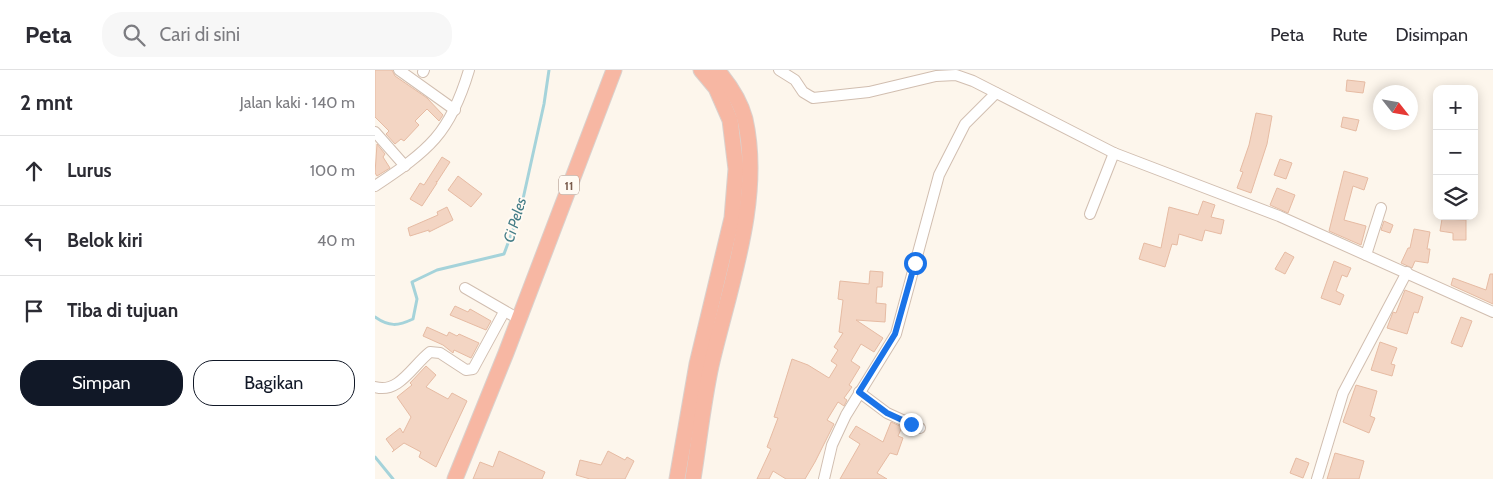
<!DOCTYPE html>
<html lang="id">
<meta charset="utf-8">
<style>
:root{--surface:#fff;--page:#f7f7f7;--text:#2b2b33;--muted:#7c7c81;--line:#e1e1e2;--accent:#111827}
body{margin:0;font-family:Cabin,sans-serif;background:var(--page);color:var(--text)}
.controls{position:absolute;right:15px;top:15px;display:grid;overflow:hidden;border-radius:10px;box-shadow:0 2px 12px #0003}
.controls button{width:45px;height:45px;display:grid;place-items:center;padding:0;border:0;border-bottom:1px solid var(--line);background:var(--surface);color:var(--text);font:25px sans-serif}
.compass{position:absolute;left:998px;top:15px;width:45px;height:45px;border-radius:50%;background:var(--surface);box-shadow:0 2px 12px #0003;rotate:121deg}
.stop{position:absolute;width:15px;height:15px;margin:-11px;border:4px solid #1a73e8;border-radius:50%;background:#fff}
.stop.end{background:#1a73e8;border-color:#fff;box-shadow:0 1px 5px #0008}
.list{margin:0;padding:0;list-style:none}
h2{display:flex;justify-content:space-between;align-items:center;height:65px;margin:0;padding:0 20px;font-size:21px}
h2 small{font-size:16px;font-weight:400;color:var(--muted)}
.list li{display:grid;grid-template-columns:32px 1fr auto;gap:15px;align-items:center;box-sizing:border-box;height:70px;padding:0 20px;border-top:1px solid var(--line)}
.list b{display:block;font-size:19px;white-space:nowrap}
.list em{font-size:16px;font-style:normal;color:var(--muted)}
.actions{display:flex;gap:10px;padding:15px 20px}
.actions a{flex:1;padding:11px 0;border:1px solid var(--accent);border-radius:20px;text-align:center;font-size:18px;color:var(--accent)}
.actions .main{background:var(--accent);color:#fff}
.icon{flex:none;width:28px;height:28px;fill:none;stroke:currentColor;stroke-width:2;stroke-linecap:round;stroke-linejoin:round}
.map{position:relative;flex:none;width:1118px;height:409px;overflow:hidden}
header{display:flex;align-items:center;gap:30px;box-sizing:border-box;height:70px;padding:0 25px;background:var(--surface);border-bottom:1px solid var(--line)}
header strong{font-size:24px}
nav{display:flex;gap:28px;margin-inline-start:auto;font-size:18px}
.search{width:350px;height:45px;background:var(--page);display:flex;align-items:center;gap:12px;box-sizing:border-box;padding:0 18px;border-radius:20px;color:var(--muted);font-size:19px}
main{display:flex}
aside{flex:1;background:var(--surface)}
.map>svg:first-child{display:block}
</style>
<header>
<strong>Peta</strong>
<div class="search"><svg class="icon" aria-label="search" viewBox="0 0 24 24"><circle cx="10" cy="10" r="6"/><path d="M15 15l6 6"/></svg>Cari di sini</div>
<nav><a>Peta</a><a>Rute</a><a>Disimpan</a></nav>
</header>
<main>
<aside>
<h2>2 mnt<small>Jalan kaki · 140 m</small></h2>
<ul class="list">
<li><svg class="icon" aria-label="ahead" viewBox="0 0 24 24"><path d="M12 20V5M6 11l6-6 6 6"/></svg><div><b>Lurus</b></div><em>100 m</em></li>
<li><svg class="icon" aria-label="left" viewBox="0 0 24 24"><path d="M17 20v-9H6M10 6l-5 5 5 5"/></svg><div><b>Belok kiri</b></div><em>40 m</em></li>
<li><svg class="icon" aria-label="arrive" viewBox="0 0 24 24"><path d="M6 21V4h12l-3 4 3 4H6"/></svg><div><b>Tiba di tujuan</b></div></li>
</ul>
<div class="actions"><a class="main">Simpan</a><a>Bagikan</a></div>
</aside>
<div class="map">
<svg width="1118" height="409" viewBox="0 0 1118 409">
<rect width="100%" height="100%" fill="#fdf6ec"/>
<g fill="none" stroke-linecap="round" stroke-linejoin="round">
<g stroke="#a5d3da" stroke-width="3">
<path d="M0 247C14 257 23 256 38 249L42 229 37 212 62 200 129 184 146 138 169 34 174 0"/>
<polyline points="0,387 18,409"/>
</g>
</g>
<g fill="#f3d5c3" stroke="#e6bba3">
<polygon points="0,0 17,0 20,6 52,28 68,45 64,51 52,39 40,51 44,55 29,71 26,69 20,74 11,64 14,61 0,47"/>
<polygon points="972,10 990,12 988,23 971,21"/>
<polygon points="881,43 897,46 892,74 876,123 862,118 868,102 865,101 874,75"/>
<polygon points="968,47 984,50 981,61 966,57"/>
<polygon points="2,74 10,84 8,87 15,98 2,106 0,103"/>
<polygon points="67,87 75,92 62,112 61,111 62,113 47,136 35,129 45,113 49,115"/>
<polygon points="905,89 917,93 911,109 899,105"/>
<polygon points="969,101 993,108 989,120 978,116 969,150 991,156 986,175 954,161"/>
<polygon points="83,106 107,124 96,137 73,120"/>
<polygon points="902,118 920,125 913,143 895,135"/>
<polygon points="828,131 840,135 836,147 849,150 846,164 830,160 827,171 804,164 802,175 797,174 790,197 764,189 769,173 786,178 794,137 823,145"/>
<polygon points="72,137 78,150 54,162 54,160 35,166 33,158 63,145 62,142"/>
<polygon points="1067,149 1091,150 1091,170 1078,170 1078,163 1065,161"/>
<polygon points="1009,151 1018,155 1015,163 1006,160"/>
<polygon points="1039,159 1055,162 1052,179 1055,179 1053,193 1040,191 1037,198 1026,193 1033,178 1035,178"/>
<polygon points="910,182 919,187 910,204 900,199"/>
<polygon points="959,191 976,198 972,207 967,205 961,221 969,225 965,235 946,228"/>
<polygon points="495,201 508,202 507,217 502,217 501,233 511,234 510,252 481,250 508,268 499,282 486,274 476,291 485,297 474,315 477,317 469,328 472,330 469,336 463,332 452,350 459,354 440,392 430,409 411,409 398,401 394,409 382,409 396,379 392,377 403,348 399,347 417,289 433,295 454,308 462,295 456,291 463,280 459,277 468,263 464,262 468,230 463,229 465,211 494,214"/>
<polygon points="1115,204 1118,204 1118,234 1076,215 1078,208 1111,220"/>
<polygon points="1030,220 1048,227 1043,243 1039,242 1032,264 1012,258 1018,242 1021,243"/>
<polygon points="80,236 93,242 95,239 116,251 111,260 75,245"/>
<polygon points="1086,247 1097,251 1087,277 1076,273"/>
<polygon points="52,257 72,266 74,262 82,266 84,264 104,273 96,288 79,280 78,283 68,275 48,266"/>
<polygon points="1005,272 1022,278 1016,294 1020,295 1017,306 996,300"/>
<polygon points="51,296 61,305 51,317 73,329 77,323 92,331 61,397 44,387 46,382 29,373 17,382 19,380 11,369 25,358 28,363 36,347 22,327 37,315 35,313"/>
<polygon points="981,315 1002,321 995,346 1000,348 994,363 968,352"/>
<polygon points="516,352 527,357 523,366 528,368 522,385 515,383 502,403 512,409 465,409 485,374 474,367 481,356 508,372"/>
<polygon points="124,381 170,402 167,409 98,409 105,392 118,397"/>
<polygon points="233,381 250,390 252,387 259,391 250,409 215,409 201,405 205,390 226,395"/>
<polygon points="960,383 989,391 984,409 952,409"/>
<polygon points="921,388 934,393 928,408 915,403"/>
</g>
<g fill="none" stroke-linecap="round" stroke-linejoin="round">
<defs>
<g id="minor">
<polyline points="24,0 80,40"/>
<polyline points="404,0 420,10 428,22 438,28 494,22 561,6 581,5 598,11 739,83 904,146 1118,242"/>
<polyline points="48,2 49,0"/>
<polyline points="0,62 30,96"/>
<path d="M0 116C54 80 75 64 94 0"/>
<polyline points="715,144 739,83"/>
<polyline points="991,185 1006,138"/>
<polyline points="90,218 142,248"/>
<path d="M0 317C24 324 38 295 55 282L65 283 91 300 98 299 129 242"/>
<polyline points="484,322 512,343 545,358"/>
<polyline points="449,409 457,375 471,345 521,264 564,105 590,54 621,23"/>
<polyline points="942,409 968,323 1032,202"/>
</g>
<g id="highway">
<polyline points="80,409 131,283 239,0"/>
<polyline points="302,409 322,294 357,148 361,99 355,50 341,18 326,0"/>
<path d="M318 409C324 372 328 333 336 296 354 218 388 129 370 49 365 30 354 14 342 0"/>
</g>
</defs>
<use href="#minor" stroke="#d1beb0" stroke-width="12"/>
<use href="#highway" stroke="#dad1cd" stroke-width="17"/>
<use href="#minor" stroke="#fff" stroke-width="10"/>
<use href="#highway" stroke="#f7b7a3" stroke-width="15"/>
</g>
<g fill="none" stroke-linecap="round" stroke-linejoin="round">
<polyline stroke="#1a73e8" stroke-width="6" points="536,354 512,343 484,322 520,264 540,193"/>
</g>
<g text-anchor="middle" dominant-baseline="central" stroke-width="4" stroke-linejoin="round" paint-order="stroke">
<rect fill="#fffaf3" stroke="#a28b7f" stroke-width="1" x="184" y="105.5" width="20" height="19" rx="4"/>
<g font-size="12" font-weight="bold" fill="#7a5c4d">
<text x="194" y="115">11</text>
</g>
<g font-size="15" font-style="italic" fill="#437c86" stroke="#fffaf3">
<text transform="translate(140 150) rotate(-73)">Ci Peles</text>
</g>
</g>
</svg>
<div class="controls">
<button>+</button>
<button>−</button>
<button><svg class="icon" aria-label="layers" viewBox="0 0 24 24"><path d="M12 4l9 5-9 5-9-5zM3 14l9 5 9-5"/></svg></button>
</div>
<svg class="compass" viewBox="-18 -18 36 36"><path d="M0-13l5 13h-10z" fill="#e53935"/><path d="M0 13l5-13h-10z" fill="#7c7c81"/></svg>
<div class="stop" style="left:540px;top:193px"></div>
<div class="stop end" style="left:536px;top:354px"></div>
</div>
</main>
